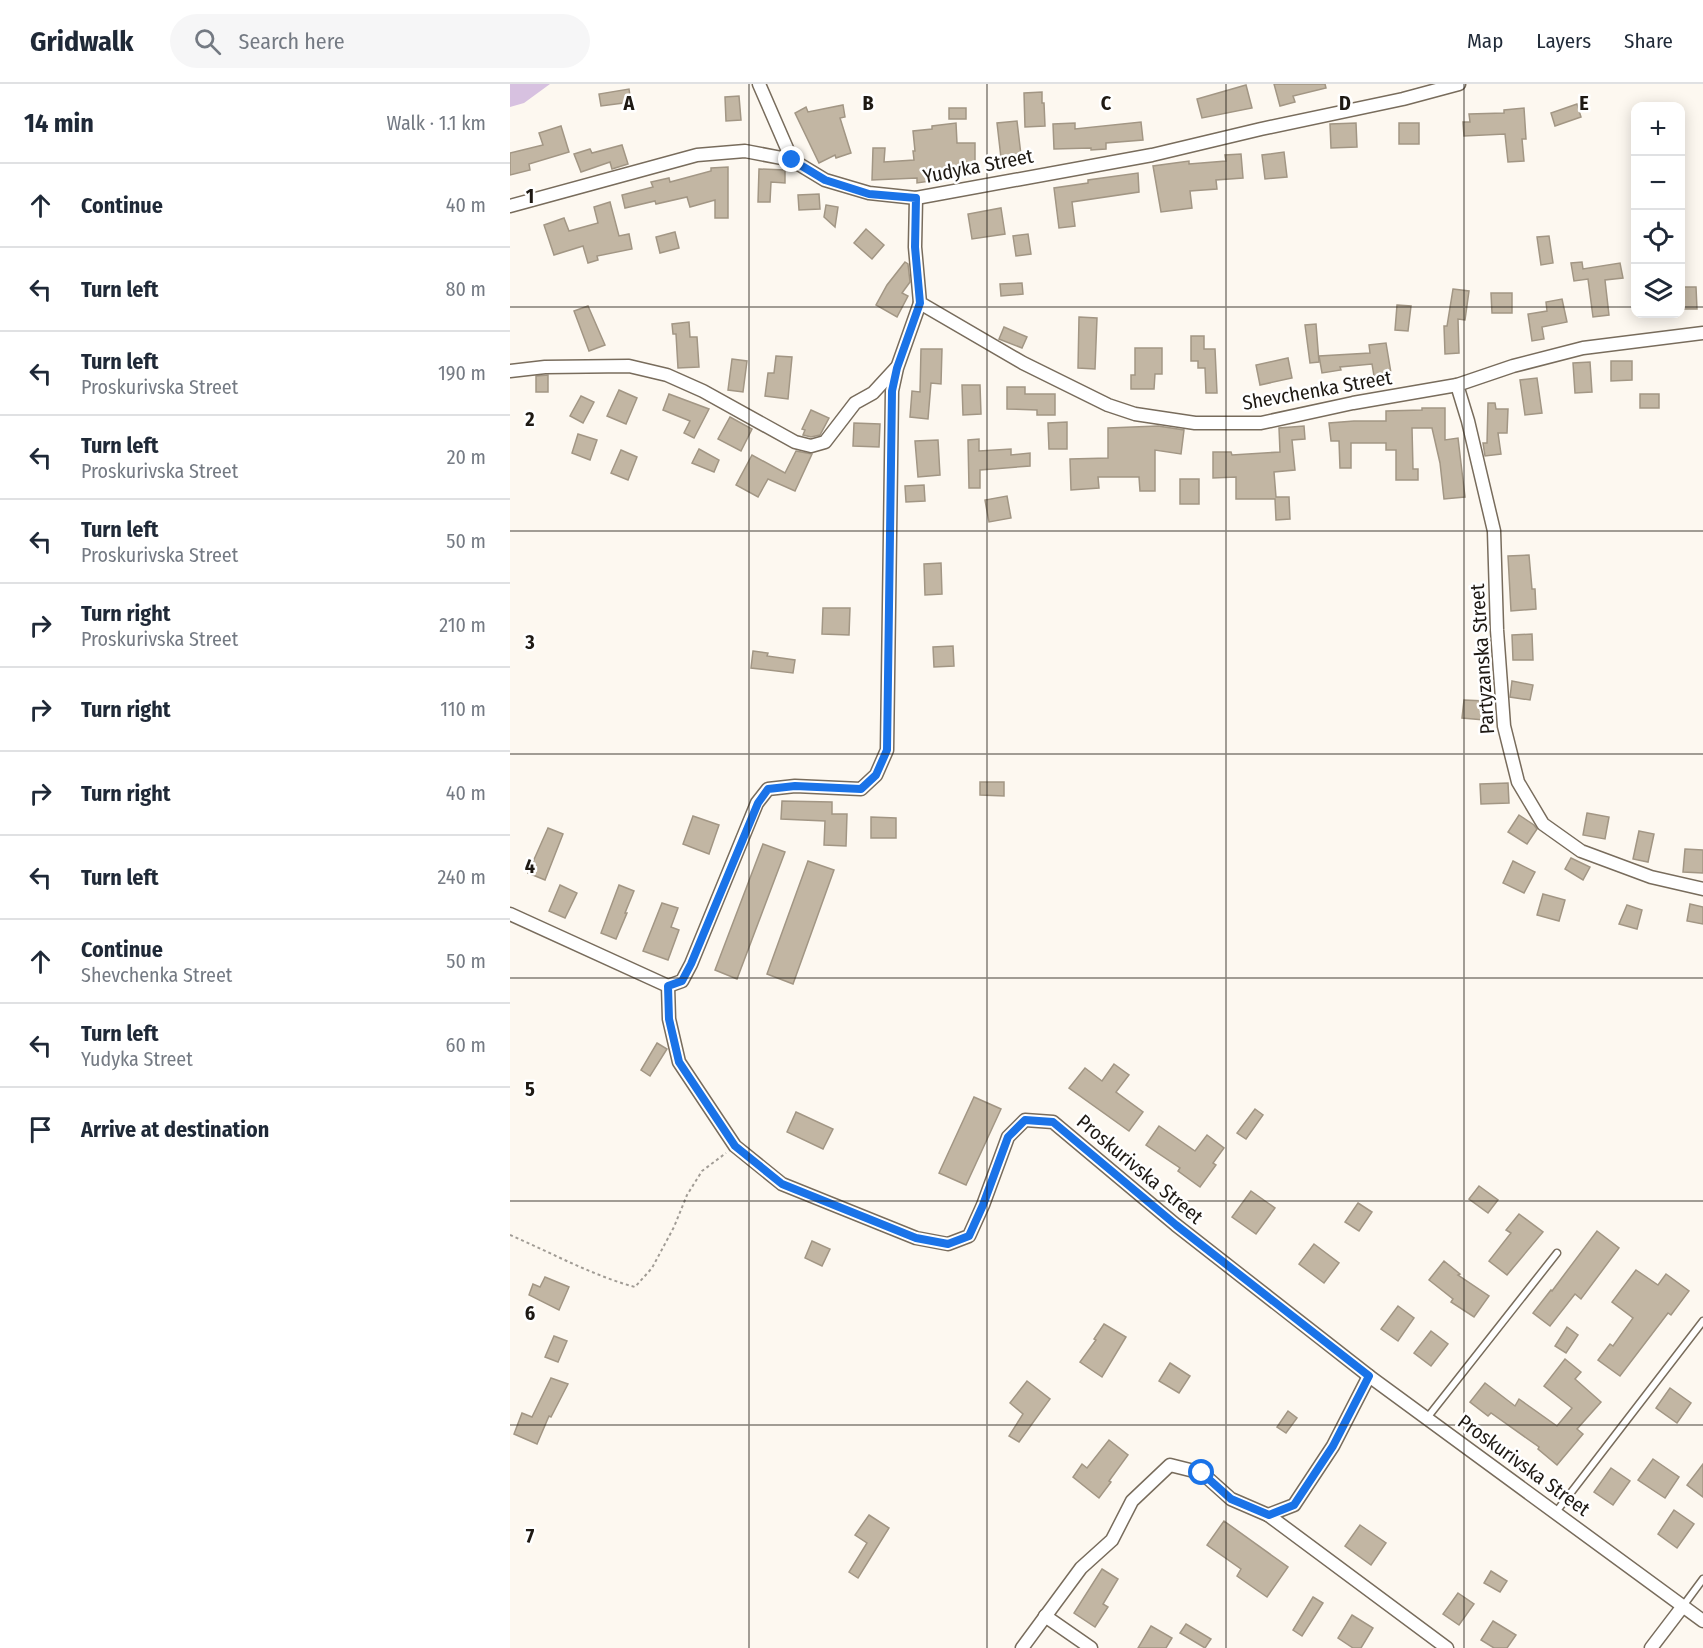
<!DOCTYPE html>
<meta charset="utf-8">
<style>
:root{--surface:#fff;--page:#f6f6f7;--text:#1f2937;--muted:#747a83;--line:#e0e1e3}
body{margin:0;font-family:"Fira Sans Condensed",sans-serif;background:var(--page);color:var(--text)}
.controls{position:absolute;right:18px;top:18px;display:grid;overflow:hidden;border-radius:12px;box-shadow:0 3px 15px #0003}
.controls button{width:54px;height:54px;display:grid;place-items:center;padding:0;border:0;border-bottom:2px solid var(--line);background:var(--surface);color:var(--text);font:30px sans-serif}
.stop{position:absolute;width:18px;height:18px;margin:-14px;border:4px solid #1a73e8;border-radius:50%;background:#fff}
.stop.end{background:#1a73e8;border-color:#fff;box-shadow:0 2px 6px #0008}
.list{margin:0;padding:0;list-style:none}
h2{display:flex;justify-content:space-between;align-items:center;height:78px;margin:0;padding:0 24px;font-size:26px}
h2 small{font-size:20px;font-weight:400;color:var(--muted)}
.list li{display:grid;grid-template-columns:39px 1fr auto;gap:18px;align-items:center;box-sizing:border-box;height:84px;padding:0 24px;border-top:2px solid var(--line)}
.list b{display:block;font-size:22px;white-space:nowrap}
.list p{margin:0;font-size:20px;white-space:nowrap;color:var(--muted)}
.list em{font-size:20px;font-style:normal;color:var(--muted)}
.icon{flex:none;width:33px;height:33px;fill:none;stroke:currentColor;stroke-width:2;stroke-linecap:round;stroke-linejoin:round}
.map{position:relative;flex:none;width:1193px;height:1564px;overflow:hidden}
header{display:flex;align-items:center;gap:36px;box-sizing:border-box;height:84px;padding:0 30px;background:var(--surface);border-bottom:2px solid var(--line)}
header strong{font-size:28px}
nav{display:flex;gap:33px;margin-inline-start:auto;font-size:21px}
.search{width:420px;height:54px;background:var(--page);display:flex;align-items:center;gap:15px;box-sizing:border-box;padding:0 21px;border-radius:33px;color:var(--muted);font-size:22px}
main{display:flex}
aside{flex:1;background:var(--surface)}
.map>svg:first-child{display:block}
</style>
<header>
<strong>Gridwalk</strong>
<div class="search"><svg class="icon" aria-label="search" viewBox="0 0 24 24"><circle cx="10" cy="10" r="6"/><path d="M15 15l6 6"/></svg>Search here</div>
<nav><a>Map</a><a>Layers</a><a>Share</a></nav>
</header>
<main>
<aside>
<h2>14 min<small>Walk · 1.1 km</small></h2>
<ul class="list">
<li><svg class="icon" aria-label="ahead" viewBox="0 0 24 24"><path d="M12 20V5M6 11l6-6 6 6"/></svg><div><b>Continue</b></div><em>40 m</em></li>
<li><svg class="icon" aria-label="left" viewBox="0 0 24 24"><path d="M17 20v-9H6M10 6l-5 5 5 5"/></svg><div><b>Turn left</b></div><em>80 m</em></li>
<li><svg class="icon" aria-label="left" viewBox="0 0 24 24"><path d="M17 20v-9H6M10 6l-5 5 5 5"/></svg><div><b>Turn left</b><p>Proskurivska Street</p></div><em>190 m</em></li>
<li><svg class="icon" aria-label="left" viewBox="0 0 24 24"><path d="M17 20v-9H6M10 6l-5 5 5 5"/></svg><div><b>Turn left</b><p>Proskurivska Street</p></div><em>20 m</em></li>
<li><svg class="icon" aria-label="left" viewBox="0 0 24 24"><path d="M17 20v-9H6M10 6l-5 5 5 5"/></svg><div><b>Turn left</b><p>Proskurivska Street</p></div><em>50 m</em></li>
<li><svg class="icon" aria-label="right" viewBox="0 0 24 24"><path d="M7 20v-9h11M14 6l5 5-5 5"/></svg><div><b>Turn right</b><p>Proskurivska Street</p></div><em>210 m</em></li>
<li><svg class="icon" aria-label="right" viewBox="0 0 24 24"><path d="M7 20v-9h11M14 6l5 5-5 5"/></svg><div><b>Turn right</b></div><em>110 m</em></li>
<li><svg class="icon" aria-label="right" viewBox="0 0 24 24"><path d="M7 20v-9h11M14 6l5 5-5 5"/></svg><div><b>Turn right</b></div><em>40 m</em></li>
<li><svg class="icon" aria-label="left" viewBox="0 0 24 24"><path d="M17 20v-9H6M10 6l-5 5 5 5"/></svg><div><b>Turn left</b></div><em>240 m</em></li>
<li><svg class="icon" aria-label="ahead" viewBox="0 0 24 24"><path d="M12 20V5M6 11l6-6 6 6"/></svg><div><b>Continue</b><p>Shevchenka Street</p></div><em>50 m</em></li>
<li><svg class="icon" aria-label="left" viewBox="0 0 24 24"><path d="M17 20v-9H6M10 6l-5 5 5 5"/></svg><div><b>Turn left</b><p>Yudyka Street</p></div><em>60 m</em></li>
<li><svg class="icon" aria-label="arrive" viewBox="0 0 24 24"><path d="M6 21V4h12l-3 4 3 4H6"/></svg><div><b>Arrive at destination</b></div></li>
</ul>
</aside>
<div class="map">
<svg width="1193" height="1564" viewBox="0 0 1193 1564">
<rect width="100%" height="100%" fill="#fdf8f0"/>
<polygon fill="#d7c1e0" points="0,0 40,0 14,19 0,23"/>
<g fill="#c2b6a3" stroke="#a29684" stroke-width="1.5">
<polygon points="764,0 815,0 816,4 783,12 785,18 770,22"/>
<polygon points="736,1 742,24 692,34 687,15"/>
<polygon points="119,5 121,18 91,22 89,10"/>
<polygon points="532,8 532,19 534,19 535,42 515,43 514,9"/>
<polygon points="229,12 231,36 216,37 215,13"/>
<polygon points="1067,20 1071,33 1045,42 1041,29"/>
<polygon points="333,21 335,33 330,34 341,69 326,74 325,71 309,79 285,29 296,23 298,28"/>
<rect x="439" y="24" width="17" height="11"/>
<polygon points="1014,24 1016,55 1012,55 1014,77 998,78 995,50 954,52 953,38 960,38 959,30 994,29 994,26"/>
<polygon points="507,37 511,71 491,74 487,39"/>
<polygon points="631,38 633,56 596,59 596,65 581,66 581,64 544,65 543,40 565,39 565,45"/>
<polygon points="446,39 447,59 465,59 465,84 439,84 440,94 407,99 407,94 362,96 363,64 375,64 374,78 404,76 403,67 405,67 403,47 422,45 422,42"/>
<polygon points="846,39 847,63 821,64 820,40"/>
<rect x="889" y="39" width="20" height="21"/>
<polygon points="51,42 59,68 19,80 20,86 0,91 0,69 33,61 29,49"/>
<polygon points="112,61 118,80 102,85 100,78 71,88 64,70 80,65 82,69"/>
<polygon points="774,68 777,93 755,95 752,71"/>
<polygon points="731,70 733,94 706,96 707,105 680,107 682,124 651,128 643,82 679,77 679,80 716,77 715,71"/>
<polygon points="218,83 218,134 205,134 205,116 180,123 177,113 146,120 145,117 115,124 112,111 143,103 141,98 159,94 160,98 201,87 201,84"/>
<polygon points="249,85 275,86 275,99 261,98 260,118 248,118"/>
<polygon points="628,89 629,108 562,118 565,142 549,144 544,104 578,99 578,96"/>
<polygon points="309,110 310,125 289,126 288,111"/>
<polygon points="100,118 109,152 119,150 122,165 87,172 88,176 78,179 73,162 44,171 34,141 54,134 59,147 88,139 84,123"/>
<polygon points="316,121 328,123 325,143 314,133"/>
<polygon points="491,124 495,150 462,155 458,130"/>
<polygon points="356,145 374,161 362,175 344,159"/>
<polygon points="165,148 169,164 150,169 146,153"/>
<polygon points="518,150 521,170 506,172 503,152"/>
<polygon points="1039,152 1043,179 1031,181 1027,153"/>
<polygon points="395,178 398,180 400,198 392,209 398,212 387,233 366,221 377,201"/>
<polygon points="1072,178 1073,185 1110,179 1113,194 1095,196 1099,231 1083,233 1078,195 1064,197 1061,179"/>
<polygon points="512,199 513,210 491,212 490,200"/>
<polygon points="1171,203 1186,203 1187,225 1171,225"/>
<polygon points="943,205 959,207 955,236 948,235 949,269 935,270 934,242 937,242"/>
<polygon points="981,209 1002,209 1002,229 982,229"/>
<polygon points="1052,215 1057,238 1032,243 1034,255 1022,257 1018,230 1037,227 1036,218"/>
<polygon points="887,221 901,222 898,247 885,246"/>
<polygon points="78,222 95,261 79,267 64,227"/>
<polygon points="569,233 587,234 585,285 568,284"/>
<polygon points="179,238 180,253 187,253 189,283 168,284 166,250 163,250 162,240"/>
<polygon points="806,240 809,278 800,279 795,241"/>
<polygon points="494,243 517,253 512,264 489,255"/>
<polygon points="681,252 694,252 694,265 705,265 707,309 696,309 695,284 688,284 688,277 681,277"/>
<polygon points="876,259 881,289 864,292 862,280 830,283 831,286 812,289 809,272 860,269 859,261"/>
<polygon points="625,264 652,264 652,290 645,290 644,305 621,305 621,291 625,291"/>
<polygon points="411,265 432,265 431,300 421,299 418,335 400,333 402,307 410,308"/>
<polygon points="266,272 282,273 278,315 255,312 258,289 264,289"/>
<polygon points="778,274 782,294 750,301 746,281"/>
<polygon points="222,275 237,277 233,308 218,306"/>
<polygon points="1101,277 1122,277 1122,296 1101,297"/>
<polygon points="1080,278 1082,308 1065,309 1063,279"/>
<polygon points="38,291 38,308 26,308 26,292"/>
<polygon points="1027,294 1032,329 1015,331 1010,296"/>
<polygon points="452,301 470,301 471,330 453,331"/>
<polygon points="497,303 515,303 515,310 545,310 545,331 527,331 527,326 497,325"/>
<polygon points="109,306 127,314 116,340 97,332"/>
<polygon points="159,310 199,325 184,354 174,349 180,337 153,326"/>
<rect x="1130" y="310" width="19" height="14"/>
<polygon points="71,312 84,318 73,339 60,332"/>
<polygon points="978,319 985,319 986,325 998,325 997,349 988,349 991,370 975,372 973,359 977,359"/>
<polygon points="912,324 935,324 935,356 948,354 955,413 934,415 930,379 922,344 902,344 903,385 908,385 908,396 886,396 886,366 876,366 876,359 841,359 841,384 830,384 829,357 821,357 819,339 844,337 876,337 876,327 912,326"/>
<polygon points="301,326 319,334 310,351 301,353 293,351 295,346 292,345"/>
<polygon points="220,333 242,345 231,367 208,355"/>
<polygon points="557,338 557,365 539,365 538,339"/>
<polygon points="344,339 370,340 369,363 343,362"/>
<polygon points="648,342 674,346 671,370 645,366 645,407 630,407 629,393 588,393 589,404 561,406 560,375 598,374 598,344"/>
<polygon points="794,342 795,355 782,356 785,386 764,388 766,413 779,413 780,435 766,436 765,415 726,415 726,393 703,394 703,368 721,368 722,371 770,368 769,344"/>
<polygon points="68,350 87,356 80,376 62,369"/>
<polygon points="469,355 469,367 501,365 501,371 520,369 520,382 470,386 470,404 459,404 458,356"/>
<polygon points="428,356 430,391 408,393 405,357"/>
<polygon points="189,365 209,376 204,388 182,379"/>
<polygon points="111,366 127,373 118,396 101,389"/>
<polygon points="286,367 302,370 285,407 258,395 248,413 226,401 242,371 275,389"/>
<rect x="670" y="395" width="19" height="25"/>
<polygon points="414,401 415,417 396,418 395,402"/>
<polygon points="497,412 501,434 479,438 475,416"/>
<polygon points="1019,471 1022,505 1025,505 1026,525 1001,527 998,472"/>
<polygon points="431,479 432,510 415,511 414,480"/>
<polygon points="313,524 340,524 339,551 312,550"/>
<polygon points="1022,550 1023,576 1003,576 1002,551"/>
<polygon points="443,562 444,582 424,583 423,563"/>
<polygon points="243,567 258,569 257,572 285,576 283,589 241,584"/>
<polygon points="1002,597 1023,601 1020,616 1000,613"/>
<polygon points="954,616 975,617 974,636 952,634"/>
<polygon points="470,698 494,698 494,712 470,711"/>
<polygon points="998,699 999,719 971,720 970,700"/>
<polygon points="272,717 322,718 322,730 337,730 336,762 314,761 315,737 271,735"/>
<polygon points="1077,729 1099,733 1095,755 1073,751"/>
<polygon points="1009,731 1024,741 1027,745 1017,760 998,748"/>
<polygon points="183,732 209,741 199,770 173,760"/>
<polygon points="361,733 386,734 386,754 361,754"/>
<polygon points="38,744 53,750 35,796 18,789"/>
<polygon points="1129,747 1144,750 1138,778 1123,775"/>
<polygon points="253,760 275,768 227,895 205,886"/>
<polygon points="1175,765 1193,766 1193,789 1173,788"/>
<polygon points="1061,774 1080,783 1073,796 1055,785"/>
<polygon points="298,777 324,786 283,900 257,890"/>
<polygon points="1003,777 1025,788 1014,809 993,799"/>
<polygon points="50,801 67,809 55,834 39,827"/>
<polygon points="109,801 124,807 115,829 117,829 106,855 91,849"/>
<polygon points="1033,810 1055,816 1049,837 1027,831"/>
<polygon points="152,819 168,824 161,843 169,846 158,876 133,867"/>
<polygon points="1180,820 1193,823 1193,840 1177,837"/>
<polygon points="1117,821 1132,826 1127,845 1109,840"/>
<polygon points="147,959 157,965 140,992 131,986"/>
<polygon points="604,980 619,991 606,1008 633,1028 619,1047 559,1004 575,984 592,997"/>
<polygon points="464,1013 491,1025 456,1101 429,1089"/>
<polygon points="745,1025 753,1031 736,1055 727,1049"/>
<polygon points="286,1028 323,1045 313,1065 277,1048"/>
<polygon points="649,1042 685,1067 697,1051 714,1064 703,1079 706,1081 690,1103 668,1087 670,1084 636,1061"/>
<polygon points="969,1102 988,1116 978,1129 959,1115"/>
<polygon points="741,1107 765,1124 746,1150 722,1133"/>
<polygon points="848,1119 862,1128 849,1147 835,1138"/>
<polygon points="1009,1130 1033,1148 997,1191 979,1177 1001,1149 996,1146"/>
<polygon points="1087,1147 1109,1164 1071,1215 1065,1210 1040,1242 1023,1229 1041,1206 1042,1207"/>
<polygon points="302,1157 320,1165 312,1182 295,1174"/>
<polygon points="804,1160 829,1179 814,1199 789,1180"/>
<polygon points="934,1177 950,1190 948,1191 979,1212 964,1233 941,1218 943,1215 919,1196"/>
<polygon points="1126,1186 1148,1201 1156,1190 1179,1207 1161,1231 1158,1229 1110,1292 1088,1276 1100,1260 1103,1262 1123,1234 1102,1218"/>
<polygon points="35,1193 59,1203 49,1226 19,1211 23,1200 30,1203"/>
<polygon points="888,1222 904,1234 888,1257 871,1245"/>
<polygon points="594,1240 616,1253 592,1293 570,1278 586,1256 584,1255"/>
<polygon points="1057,1243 1068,1251 1056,1269 1045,1262"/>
<polygon points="921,1247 938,1260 921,1282 904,1269"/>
<polygon points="44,1252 57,1257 48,1278 35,1273"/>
<polygon points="1055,1275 1071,1288 1065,1295 1091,1318 1067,1345 1073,1350 1047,1381 1028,1365 1029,1363 981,1329 978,1332 960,1318 975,1299 1005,1322 1009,1315 1047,1342 1062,1324 1034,1302"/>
<polygon points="660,1279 680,1292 669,1309 649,1297"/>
<polygon points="41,1294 58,1300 41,1333 39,1332 27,1360 4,1350 12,1329 22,1333"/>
<polygon points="517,1297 540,1315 509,1358 499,1352 513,1330 500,1319"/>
<polygon points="1160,1304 1181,1319 1167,1339 1146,1324"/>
<polygon points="778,1327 787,1334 776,1349 767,1343"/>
<polygon points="599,1356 618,1371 599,1397 601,1398 589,1414 563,1393 572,1380 577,1384"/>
<polygon points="1143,1375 1169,1393 1155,1414 1128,1396"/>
<polygon points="1193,1380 1193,1413 1177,1401"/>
<polygon points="1101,1384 1120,1397 1103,1421 1084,1408"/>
<polygon points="1164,1426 1184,1440 1167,1464 1148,1450"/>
<polygon points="359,1431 379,1444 348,1494 339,1488 357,1459 345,1451"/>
<polygon points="714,1437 778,1483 757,1513 727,1492 731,1485 697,1461"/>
<polygon points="850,1441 876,1459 861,1481 835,1462"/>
<polygon points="592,1485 608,1495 593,1520 598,1523 585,1543 564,1529"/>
<polygon points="981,1487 997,1497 990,1508 974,1499"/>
<polygon points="948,1509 964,1520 949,1541 933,1530"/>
<polygon points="803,1513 813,1519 792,1552 783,1546"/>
<polygon points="842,1531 863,1544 851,1564 843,1564 828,1554"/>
<polygon points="983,1537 1006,1551 997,1564 984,1564 971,1556"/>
<polygon points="676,1540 701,1555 695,1564 670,1549"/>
<polygon points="641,1542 662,1554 656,1564 628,1564"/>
</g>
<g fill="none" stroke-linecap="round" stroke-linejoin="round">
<defs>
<g id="service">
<polyline points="917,1334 1047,1169"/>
<polyline points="1046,1428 1193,1237"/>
<polyline points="1173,1522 1193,1495"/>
</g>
<g id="minor">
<polyline points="249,0 282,76"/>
<polyline points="406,114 405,163 410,219 513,279 598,321 625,330 685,339 751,339 843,319 947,301 1003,282 1073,264 1193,249"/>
<polyline points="0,122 187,71 235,67 282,76 315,96 359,109 406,114 642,71 751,45 893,15 949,0"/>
<polyline points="0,287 35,283 119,282 157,291 193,307 285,358 301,362 315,358 345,319 363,309 386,284"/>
<polyline points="947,301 958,337 984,447 987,546 994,642 1008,698 1033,740 1071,767 1141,793 1193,805"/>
<polyline points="0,830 158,902 159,935 169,978 225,1062 272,1100 406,1154 438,1160 459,1152 473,1121 498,1053 515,1036 543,1038 666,1141 859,1292 1193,1537"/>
<polyline points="158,902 172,897 181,880 247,719 258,705 285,702 351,705 366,691 377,666 382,307 387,284 410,219"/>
<polyline points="758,1431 937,1564"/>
<polyline points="535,1532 581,1564"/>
<polyline points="512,1564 571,1484 602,1456 622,1417 660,1381 692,1389 721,1415 758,1431 784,1421 823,1362 859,1292"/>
<polyline points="1141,1564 1173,1522"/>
</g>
</defs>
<use href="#service" stroke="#786c5c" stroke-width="9"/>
<use href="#minor" stroke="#786c5c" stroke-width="15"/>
<path stroke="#a19c95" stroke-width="2" stroke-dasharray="3 3" stroke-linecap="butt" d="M0 1151C42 1169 81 1191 125 1203L142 1184 164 1143 177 1111 192 1087 216 1069"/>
<use href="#service" stroke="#fff" stroke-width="6"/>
<use href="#minor" stroke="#fff" stroke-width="12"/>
</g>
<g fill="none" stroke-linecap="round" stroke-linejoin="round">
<polyline stroke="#1a73e8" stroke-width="8" points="282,76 315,96 359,110 406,114 405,163 410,219 387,284 382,307 377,666 366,691 351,705 285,702 258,705 248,719 181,880 172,897 158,902 159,935 169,978 225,1062 272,1100 406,1154 438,1160 459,1152 473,1121 498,1053 515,1036 543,1038 666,1141 859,1292 823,1362 784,1421 759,1431 721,1415 692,1389"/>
</g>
<path fill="none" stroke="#1e1913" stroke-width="1.5" stroke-opacity="0.55" d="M239 0V1564M477 0V1564M716 0V1564M954 0V1564M0 223H1126M1170 223H1193M0 447H1193M0 670H1193M0 894H1193M0 1117H1193M0 1341H1193"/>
<g text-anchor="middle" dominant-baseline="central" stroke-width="5" stroke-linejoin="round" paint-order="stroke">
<g font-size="20" fill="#1e1913" stroke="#fff">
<text transform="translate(468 82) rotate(-11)">Yudyka Street</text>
<text transform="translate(807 306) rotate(-10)">Shevchenka Street</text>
<text transform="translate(972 575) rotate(-94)">Partyzanska Street</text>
<text transform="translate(630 1085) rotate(40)">Proskurivska Street</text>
<text transform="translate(1014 1381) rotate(36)">Proskurivska Street</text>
</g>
</g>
<g font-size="20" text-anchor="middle" font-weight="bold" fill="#1e1913" stroke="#fff" stroke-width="5" stroke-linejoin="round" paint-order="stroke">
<text x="119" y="26">A</text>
<text x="358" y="26">B</text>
<text x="596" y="26">C</text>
<text x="835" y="26">D</text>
<text x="1074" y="26">E</text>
<text x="20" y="119">1</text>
<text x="20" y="342">2</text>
<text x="20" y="565">3</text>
<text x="20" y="789">4</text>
<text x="20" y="1012">5</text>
<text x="20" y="1236">6</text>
<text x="20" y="1459">7</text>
</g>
</svg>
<div class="controls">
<button>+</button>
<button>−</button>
<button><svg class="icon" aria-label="locate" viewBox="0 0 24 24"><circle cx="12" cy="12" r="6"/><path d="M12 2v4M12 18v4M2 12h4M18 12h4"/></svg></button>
<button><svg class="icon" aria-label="layers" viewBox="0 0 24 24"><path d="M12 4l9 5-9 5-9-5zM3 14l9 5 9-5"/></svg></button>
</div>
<div class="stop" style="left:692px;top:1389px"></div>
<div class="stop end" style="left:282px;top:76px"></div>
</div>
</main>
